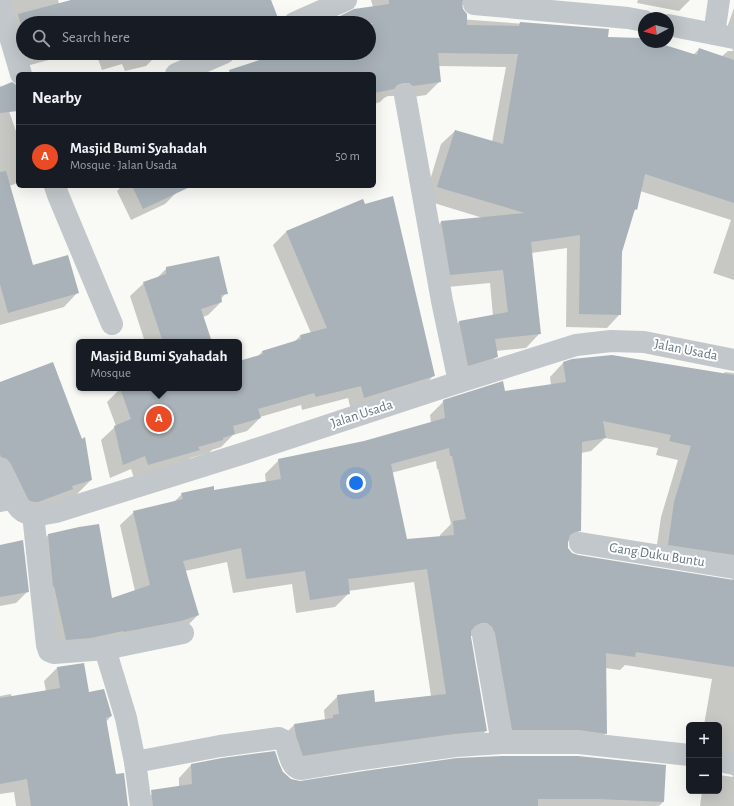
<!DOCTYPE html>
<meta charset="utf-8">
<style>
:root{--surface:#171b24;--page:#20242c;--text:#f1f3f6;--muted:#9ea1a6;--line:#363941;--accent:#eb4b24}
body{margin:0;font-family:"Alegreya Sans",sans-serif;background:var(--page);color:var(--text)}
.controls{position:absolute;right:12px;bottom:12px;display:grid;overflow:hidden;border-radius:6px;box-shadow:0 4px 16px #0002}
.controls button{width:36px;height:36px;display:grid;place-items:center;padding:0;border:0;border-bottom:1px solid var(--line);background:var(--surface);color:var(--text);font:20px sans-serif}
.compass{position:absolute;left:638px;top:12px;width:36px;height:36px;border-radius:50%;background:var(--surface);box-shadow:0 4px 16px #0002;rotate:263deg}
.you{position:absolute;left:356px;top:483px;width:14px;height:14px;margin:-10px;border:3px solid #fff;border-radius:50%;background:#1a73e8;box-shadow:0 0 0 6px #1a73e833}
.badge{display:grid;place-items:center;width:26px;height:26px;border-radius:50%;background:var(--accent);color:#fff;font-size:13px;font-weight:700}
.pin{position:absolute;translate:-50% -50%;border:2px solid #fff;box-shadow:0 1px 4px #0006}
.popup{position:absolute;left:76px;top:339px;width:166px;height:52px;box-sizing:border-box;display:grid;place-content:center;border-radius:6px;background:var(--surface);filter:drop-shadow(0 1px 3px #0005);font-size:13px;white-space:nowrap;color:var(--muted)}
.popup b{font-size:15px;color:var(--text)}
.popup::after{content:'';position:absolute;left:50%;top:100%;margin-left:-8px;border:8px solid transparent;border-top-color:var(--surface)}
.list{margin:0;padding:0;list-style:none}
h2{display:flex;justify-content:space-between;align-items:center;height:52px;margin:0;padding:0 16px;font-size:17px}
h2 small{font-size:13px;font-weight:400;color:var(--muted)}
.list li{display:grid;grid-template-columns:26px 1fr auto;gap:12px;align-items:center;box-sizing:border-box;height:64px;padding:0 16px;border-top:1px solid var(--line)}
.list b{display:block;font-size:15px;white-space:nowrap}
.list p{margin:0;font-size:13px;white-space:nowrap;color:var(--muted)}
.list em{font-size:13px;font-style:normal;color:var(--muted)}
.icon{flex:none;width:22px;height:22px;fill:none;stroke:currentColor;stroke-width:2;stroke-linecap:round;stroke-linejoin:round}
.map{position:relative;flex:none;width:734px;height:806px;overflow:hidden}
.search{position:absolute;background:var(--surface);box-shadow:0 4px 16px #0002;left:16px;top:16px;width:360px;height:44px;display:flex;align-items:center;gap:10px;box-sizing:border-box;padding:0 14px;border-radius:22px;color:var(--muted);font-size:15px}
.panel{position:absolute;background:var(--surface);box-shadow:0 4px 16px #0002;left:16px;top:72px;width:360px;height:116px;border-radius:6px}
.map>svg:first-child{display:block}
</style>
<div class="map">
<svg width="734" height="806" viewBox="0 0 734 806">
<rect width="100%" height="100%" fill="#f9f9f6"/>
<g fill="#0003" fill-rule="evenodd">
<polygon points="0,0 58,0 59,4 75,0 270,0 258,23 23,23 23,53 75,53 15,69"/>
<polygon points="371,0 494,0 472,6 461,5 431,17 608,30 607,38 644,39 644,42 652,42 693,55 699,49 721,57 728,51 733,51 732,47 723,39 734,8 734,280 713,273 731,220 640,191 636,209 633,212 621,252 620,314 607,328 566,327 567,248 531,253 539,334 526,348 496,351 497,356 483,370 455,379 446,336 459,322 493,316 490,283 437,288 428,235 441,222 483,218 424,200 441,144 455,131 492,142 506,67 438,66 440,81 426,95 399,99 395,96 388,96 384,98 380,102 374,104 374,74 236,74 285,53 369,53 369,23 341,23 373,7"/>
<polygon points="638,0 690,0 679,11 637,3"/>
<polygon points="96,53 171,53 153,59 146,66 125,71 122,64 102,70"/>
<polygon points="0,85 18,137 18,180 15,184 9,186 32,266 78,292 64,307 0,325"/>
<polygon points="122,186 174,186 177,192 165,204 131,220 117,191"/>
<polygon points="363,200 434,375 421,389 351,410 348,398 302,410 301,405 260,417 260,418 247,431 233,435 221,447 212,450 209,453 190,458 185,463 134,478 131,469 110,478 101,440 116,426 107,402 120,389 122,388 239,388 239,362 257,357 263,351 294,342 300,336 311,333 273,245 286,232"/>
<polygon points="167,268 226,293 221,299 221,302 208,315 203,317 211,342 145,342 130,296 144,283 156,279"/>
<path d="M563 363 723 374 725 372 734 373V806H700L702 791H719V775L733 777 732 774 719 764V725H704L712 679 625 665 620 670 605 668 606 733 593 747 499 744 473 636H470L486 731 473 745 290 769 281 738 294 725 325 720 324 710 338 696 374 703 431 696 414 582 348 591 349 593 335 607 296 613 292 584 233 593 227 562 185 571 198 615 185 628 52 653 35 549 48 535 111 599 135 591 120 525 134 512 174 502 182 494 214 491 266 483 265 474 279 460 364 442 431 423 430 415 444 401 551 385 550 377ZM605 438 658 448 656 455 678 460 661 517 655 558 732 578 733 581 578 556 571 553 567 547V543L580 530 581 453 591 451ZM436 461 437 469H438L451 524 440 535V537L406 541 391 473Z"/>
<polygon points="0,383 91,480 75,496 56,505 8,509 0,490"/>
<polygon points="0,546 28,591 16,603 0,606"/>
<polygon points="57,668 88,693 111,716 106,722 115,775 128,806 16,806 14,792 0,794 0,696 11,694 12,697 46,691 44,681"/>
<polygon points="191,765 283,772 291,780 300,782 665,766 663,802 659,806 143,806 143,803 156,790 179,787 179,778"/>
</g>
<g fill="#a9b2b9" fill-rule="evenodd">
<polygon points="71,0 271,0 280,23 23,23 23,33 18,14"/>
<polygon points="389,0 463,0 462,3 463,9 467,14 467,25 519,26 520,22 609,29 608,37 642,38 644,38 644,42 655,42 697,55 699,48 734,60 734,203 645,174 637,210 635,209 622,252 621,315 579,314 580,235 531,242 541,334 495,339 498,357 468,366 459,321 508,312 503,270 450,275 441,221 525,213 437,187 455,130 503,144 518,54 438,53 441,82 413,86 409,83 403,83 397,85 394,89 374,93 374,74 230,74 229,70 281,53 369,53 369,25 374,23 341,23 340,16 354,9 389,4"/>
<polygon points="12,82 18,86 18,111 0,113 0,87"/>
<polygon points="6,171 33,265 68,255 79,293 8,313 0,284 0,172"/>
<polygon points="132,186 192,186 143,209"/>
<polygon points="393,196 435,376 364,398 361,386 316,397 314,393 258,409 261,418 233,426 235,434 223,438 223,440 198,447 200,450 148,465 145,456 123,465 114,426 131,419 120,388 239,388 239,361 263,354 262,351 301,339 300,335 327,328 286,231 363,199 365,204"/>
<polygon points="219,256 228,294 221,295 222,302 201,309 212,342 163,342 143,282 166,274 166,267"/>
<path d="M612 355 734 375V555L668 545 674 502 691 446 669 441 671 435 603 421 606 438 582 442 581 531 575 532 570 535 568 541V548L572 553 578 555 734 580V667L636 652 635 657 606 653 607 734 579 730H512L495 633 492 627 487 623H481L475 626 471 631V637L487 731 454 734 360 747 303 756 296 736 294 724 333 718V715L339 714 337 695 374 690 375 702 446 694 427 569 348 579 350 594 310 600 305 571 246 579 241 548 183 561 199 615 181 621 124 632 123 631 91 638 66 640 54 586 53 587 48 534 79 527 99 524 112 598 150 585 133 511 183 499 181 493 214 486V490L281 479 278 459 364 441 445 418 443 400 503 381 505 391 566 382 563 362 572 359ZM449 448 450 456H452L466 519 453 521 454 535 407 539 391 464Z"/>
<polygon points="53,362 82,439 85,437 92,480 72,486 73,489 38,502 35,502 30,501 28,499 11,464 7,459 1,457 0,454 0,382"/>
<polygon points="23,540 29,592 0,597 0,545"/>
<polygon points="84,663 89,692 104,689 112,716 106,718 116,774 124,773 128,806 31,806 27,779 0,784 0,698 60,688 57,667"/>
<polygon points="275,751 279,763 283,772 291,779 300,781 364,771 457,758 502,756 578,756 666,765 664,802 599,799 538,799 538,806 153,806 151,790 192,784 191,764 222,758"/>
</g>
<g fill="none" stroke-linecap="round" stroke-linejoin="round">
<g stroke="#c2c7cb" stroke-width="22">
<polyline points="0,3 21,74"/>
<polyline points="474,4 628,18 644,21"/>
<polyline points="294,23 346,0"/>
<polyline points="668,25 734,38"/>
<polyline points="714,34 719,0"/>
<polyline points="176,74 224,53"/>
<polyline points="405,95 442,301 459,382"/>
<polyline points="55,186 58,195 112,324"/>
<polyline points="0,469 13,498"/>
<path d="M0 501 13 498C15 502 17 506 20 509 29 518 46 514 56 512L238 455 459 382 576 345 611 341 644 342 734 360"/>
<polyline points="33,514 47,645 49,651 54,653 105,649 126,718 135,762 141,806"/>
<polyline points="580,543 734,568"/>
<polyline points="483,635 502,743"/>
<polyline points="105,649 183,633"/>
<polyline points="719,761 734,764"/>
<path d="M135 762 220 746 279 738 283 740 285 742C288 748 290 763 296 767 298 769 299 769 302 769L362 759 456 746 502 743H579L689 755"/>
</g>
</g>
<g text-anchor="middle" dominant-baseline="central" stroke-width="4" stroke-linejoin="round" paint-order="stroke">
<g font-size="14" fill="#637683" stroke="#fff">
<text transform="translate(686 350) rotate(11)">Jalan Usada</text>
<text transform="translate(362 414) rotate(-18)">Jalan Usada</text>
<text transform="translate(657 555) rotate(9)">Gang Duku Buntu</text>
</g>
</g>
</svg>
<div class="controls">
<button>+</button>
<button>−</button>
</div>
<svg class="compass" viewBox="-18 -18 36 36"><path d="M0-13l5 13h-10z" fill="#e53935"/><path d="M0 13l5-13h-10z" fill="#9ea1a6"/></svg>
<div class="you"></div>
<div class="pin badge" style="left:159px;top:419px">A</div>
<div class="popup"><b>Masjid Bumi Syahadah</b>Mosque</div>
<div class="search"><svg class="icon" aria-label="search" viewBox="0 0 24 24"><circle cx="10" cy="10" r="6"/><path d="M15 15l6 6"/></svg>Search here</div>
<section class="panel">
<h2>Nearby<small></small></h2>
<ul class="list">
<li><span class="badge">A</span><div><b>Masjid Bumi Syahadah</b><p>Mosque · Jalan Usada</p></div><em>50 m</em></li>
</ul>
</section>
</div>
